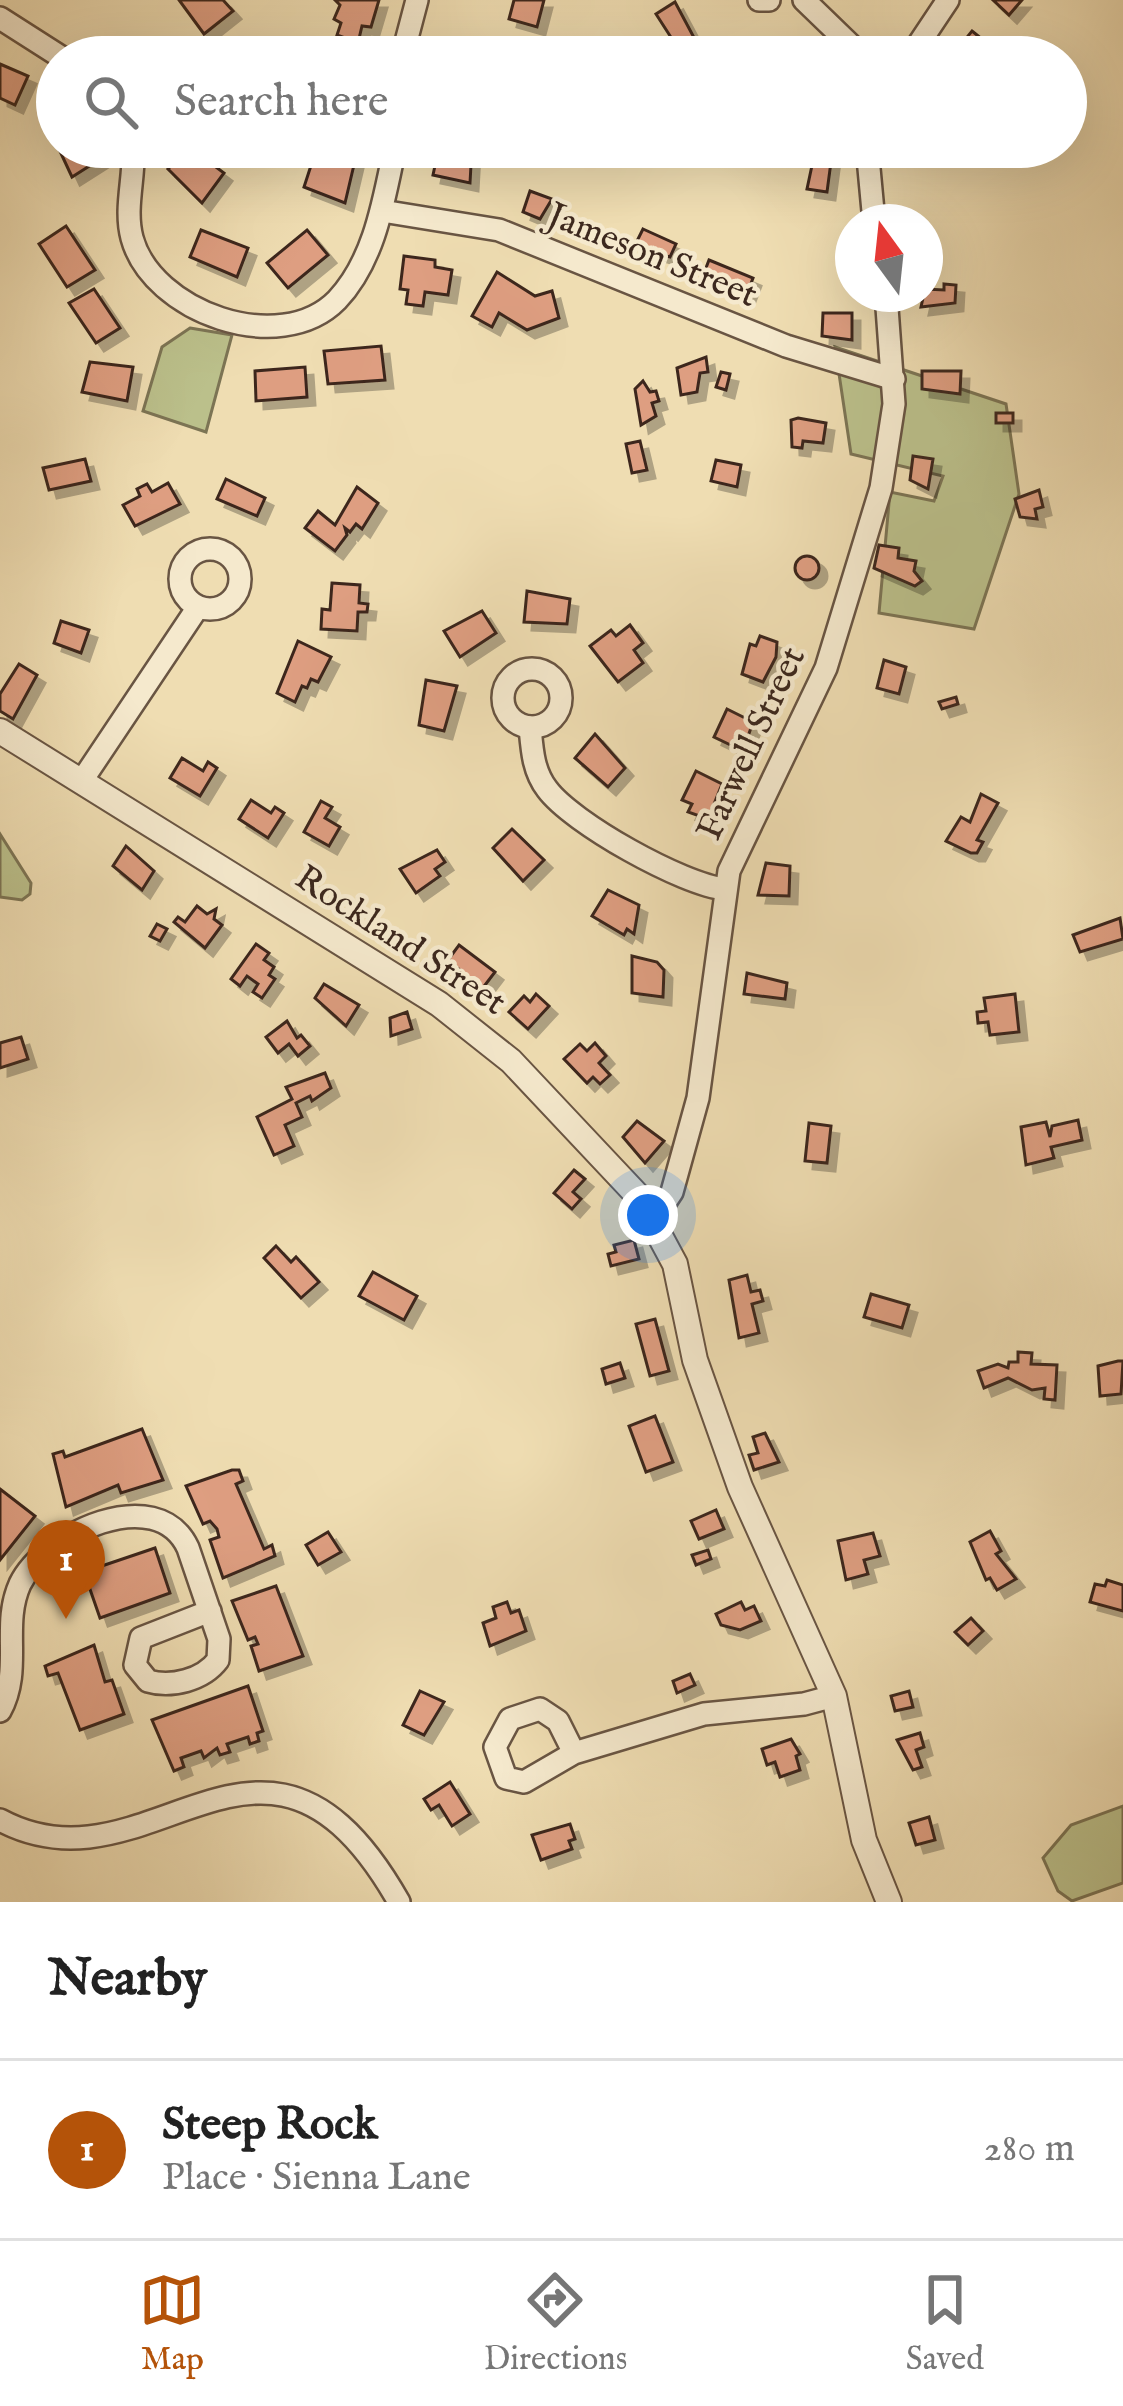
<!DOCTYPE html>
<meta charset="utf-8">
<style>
:root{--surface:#fff;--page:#f6f6f6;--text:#222;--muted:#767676;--line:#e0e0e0;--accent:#b45309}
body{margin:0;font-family:"IM FELL English",serif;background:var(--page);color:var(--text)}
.compass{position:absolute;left:835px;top:204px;width:108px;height:108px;border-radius:50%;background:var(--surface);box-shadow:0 12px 48px #0002;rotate:345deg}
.you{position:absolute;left:648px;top:1215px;width:42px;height:42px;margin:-30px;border:9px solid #fff;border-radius:50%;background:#1a73e8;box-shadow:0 0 0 18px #1a73e833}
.badge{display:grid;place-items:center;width:78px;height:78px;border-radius:50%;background:var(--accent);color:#fff;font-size:39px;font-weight:700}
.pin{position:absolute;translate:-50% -99px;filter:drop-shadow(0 3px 6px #0008)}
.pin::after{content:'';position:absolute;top:63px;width:42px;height:36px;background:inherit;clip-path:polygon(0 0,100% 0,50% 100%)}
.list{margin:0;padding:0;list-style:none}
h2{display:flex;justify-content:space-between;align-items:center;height:156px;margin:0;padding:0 48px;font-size:51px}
h2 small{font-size:39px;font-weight:400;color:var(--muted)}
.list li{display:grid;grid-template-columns:78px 1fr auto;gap:36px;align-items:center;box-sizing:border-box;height:180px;padding:0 48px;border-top:3px solid var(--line)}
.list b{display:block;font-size:45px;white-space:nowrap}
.list p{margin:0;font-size:39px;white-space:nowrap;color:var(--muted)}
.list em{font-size:39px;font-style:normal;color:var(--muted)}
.icon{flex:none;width:66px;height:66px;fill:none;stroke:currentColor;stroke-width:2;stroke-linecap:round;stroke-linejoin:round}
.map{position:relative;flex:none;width:1123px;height:1902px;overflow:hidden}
.search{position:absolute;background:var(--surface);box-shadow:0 12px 48px #0002;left:36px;right:36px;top:36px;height:132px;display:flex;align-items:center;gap:30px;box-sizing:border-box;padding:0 42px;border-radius:66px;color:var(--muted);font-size:45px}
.sheet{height:336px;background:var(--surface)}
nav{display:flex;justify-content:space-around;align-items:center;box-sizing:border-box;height:168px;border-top:3px solid var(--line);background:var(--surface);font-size:33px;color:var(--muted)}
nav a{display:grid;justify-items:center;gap:6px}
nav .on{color:var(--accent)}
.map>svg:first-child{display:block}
</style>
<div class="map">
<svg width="1123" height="1902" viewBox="0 0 1123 1902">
<defs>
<filter id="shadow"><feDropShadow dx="8" dy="8" stdDeviation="0" flood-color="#0004"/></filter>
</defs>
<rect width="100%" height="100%" fill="#efddb2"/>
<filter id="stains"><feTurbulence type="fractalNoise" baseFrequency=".00167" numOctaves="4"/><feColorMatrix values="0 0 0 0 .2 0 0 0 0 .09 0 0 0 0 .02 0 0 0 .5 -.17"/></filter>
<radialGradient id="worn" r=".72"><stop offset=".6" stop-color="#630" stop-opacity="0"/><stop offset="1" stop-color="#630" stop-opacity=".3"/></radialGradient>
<g fill="#bbc08b" stroke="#7c7454" stroke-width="3">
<polygon points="190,328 232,335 206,432 143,411 162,347"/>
<polygon points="835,347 1006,404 1019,494 974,629 879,613 890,492 934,501 943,476 851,454"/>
<polygon points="0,834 31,883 30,894 22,900 0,897"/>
<polygon points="1123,1806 1123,1883 1072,1901 1058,1891 1043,1858 1071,1825"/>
</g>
<g fill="#de9e81" stroke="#3c281e" stroke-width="3" filter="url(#shadow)">
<polygon points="179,0 223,0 233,11 204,34"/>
<polygon points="335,0 379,0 371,27 362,26 358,43 337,35 341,23 334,19 340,5"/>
<polygon points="514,0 544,0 537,27 509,19"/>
<polygon points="993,0 1022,0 1009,15"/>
<polygon points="675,2 699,47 683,56 656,14"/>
<polygon points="972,31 998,52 994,57 951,57"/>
<polygon points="0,64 28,76 15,105 0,98"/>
<polygon points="58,147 96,147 102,158 72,177"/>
<polygon points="189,147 224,173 202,203 168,169"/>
<polygon points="317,147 357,152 345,203 304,187"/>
<polygon points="439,147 472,147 470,183 433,175"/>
<polygon points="809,147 833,147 827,192 807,189 814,156 808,155"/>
<polygon points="530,191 552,199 540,219 523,212"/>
<polygon points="66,226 95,270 67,287 39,244"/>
<polygon points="643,229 676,244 670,257 634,247"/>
<polygon points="201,230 248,248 237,277 190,257"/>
<polygon points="307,230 328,255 288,288 267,263"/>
<polygon points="404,256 435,260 435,267 452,270 448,295 425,292 423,306 406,304 408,290 400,289"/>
<polygon points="709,260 753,278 747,294 701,281"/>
<polygon points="497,272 535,296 552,291 559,318 527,330 499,313 492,327 472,316"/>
<polygon points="944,284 956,285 955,303 921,307 925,289 944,290"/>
<polygon points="94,289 120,328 96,343 69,303"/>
<polygon points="823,313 852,313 852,340 822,336"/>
<polygon points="381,346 385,380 328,384 324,351"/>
<polygon points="706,357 708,372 700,373 697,392 681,395 677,368"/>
<polygon points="90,362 133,367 127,401 82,392"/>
<polygon points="305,367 307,397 256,401 255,371"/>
<polygon points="922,371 961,371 960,394 922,389"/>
<polygon points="721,372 730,374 726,390 716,387"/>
<polygon points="643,381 650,392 656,391 659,401 652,403 656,416 641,425 635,389"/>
<rect x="996" y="413" width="17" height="10"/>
<polygon points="798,418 826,423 823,443 803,441 802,448 792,447 791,420"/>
<polygon points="640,441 647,470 632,473 626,444"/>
<polygon points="913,456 933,459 928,489 910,480"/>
<polygon points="85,459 91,481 49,490 43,468"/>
<polygon points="716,460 741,465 737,487 711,481"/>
<polygon points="226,479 265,498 257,516 217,499"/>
<polygon points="168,483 180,504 135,526 123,505 140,496 137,489 147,484 152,492"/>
<polygon points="357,487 378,503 362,529 356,524 350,532 345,528 347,535 335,551 305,528 318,511 335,525"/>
<polygon points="1039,490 1043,507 1035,509 1037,519 1020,517 1015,499"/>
<polygon points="879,545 899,548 898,558 916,561 914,571 922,581 915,586 874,568"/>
<circle cx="807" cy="568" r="12"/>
<polygon points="332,583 360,585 359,603 368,604 367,612 358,612 357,631 321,629 322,609 330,610"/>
<polygon points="527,591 570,599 567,624 524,622"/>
<polygon points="482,611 496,633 460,657 444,631"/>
<polygon points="61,621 89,630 81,653 54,643"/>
<polygon points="630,625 643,643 634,650 643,663 618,682 590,646 611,630 616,636"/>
<polygon points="760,636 777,642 776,657 763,682 742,674 750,644 756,646"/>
<polygon points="298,641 331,657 318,682 311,679 307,688 302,686 295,702 277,693"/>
<polygon points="884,660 906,667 899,694 877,688"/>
<polygon points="19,664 37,675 13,719 0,711 0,694"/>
<polygon points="426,680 457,686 444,731 419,725"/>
<polygon points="956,697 958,704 942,709 939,702"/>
<polygon points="727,709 753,722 743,751 714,737"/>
<polygon points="595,734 625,768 608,787 575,758"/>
<polygon points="182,758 203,771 208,762 217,768 200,796 170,778"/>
<polygon points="696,771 722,784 708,819 688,812 692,804 682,800"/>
<polygon points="981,794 998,803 977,840 983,842 977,853 971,853 946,841 961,817 970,822"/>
<polygon points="251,800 271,813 275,807 284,813 268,838 239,819"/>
<polygon points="321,801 332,807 325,818 340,827 329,846 304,832"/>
<polygon points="512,829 544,860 523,881 493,848"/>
<polygon points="126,846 154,871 142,890 113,866"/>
<polygon points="437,850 445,862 435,869 440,876 416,893 400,869"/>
<polygon points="766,863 790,866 789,896 758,895"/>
<polygon points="608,890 639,905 634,934 627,929 624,935 592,916"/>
<polygon points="197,906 207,914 216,909 214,919 222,925 205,948 174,922 178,917 185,922"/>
<polygon points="1120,918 1123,939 1080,952 1073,935"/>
<polygon points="157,924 167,929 160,941 150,936"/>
<polygon points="256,944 269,953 264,960 274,967 269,975 275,979 262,998 253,992 258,984 247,976 240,986 231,979"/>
<polygon points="459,945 495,972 482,989 448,960"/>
<polygon points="632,956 657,962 664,970 663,997 632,993"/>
<polygon points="747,973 787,983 785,999 744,994"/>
<polygon points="324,984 359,1005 346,1026 315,998"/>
<polygon points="536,994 549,1006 528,1029 509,1012 524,996 530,1002"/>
<polygon points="1015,994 1019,1032 990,1035 988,1022 978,1023 977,1012 986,1011 984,998"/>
<polygon points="407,1012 412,1029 391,1036 390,1018"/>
<polygon points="287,1021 297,1038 301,1035 310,1046 298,1056 289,1044 278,1053 266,1037"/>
<polygon points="21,1037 28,1059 0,1068 0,1043"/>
<polygon points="595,1043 606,1056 599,1063 610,1075 600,1084 593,1077 587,1083 564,1059 580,1044 587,1051"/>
<polygon points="325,1073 331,1088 312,1101 310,1096 296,1103 302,1117 285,1125 294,1146 274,1155 257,1117 292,1099 286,1087"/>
<polygon points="1078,1120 1082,1140 1051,1147 1054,1158 1026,1165 1021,1127 1046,1122 1050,1137 1052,1126"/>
<polygon points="637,1121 664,1141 645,1163 623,1137"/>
<polygon points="809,1123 831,1126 827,1163 805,1161"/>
<polygon points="574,1170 585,1179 573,1192 581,1199 572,1209 554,1193"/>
<polygon points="634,1240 639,1259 611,1266 608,1254 616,1252 614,1245"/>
<polygon points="276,1246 291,1262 296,1257 319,1282 301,1298 264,1258"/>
<polygon points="373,1272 417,1296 404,1320 359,1296"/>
<polygon points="747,1275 751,1292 760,1290 763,1301 752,1304 759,1333 739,1338 729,1280"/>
<polygon points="871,1294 909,1305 902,1328 864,1317"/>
<polygon points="655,1319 669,1371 650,1376 636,1324"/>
<polygon points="1018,1352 1032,1353 1031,1364 1057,1365 1055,1400 1044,1399 1045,1388 1032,1390 1008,1378 984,1388 978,1371 998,1364 1008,1368 1009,1362 1018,1362"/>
<polygon points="1118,1361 1123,1361 1121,1394 1100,1396 1098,1366"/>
<polygon points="620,1363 625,1378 606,1384 602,1369"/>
<polygon points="655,1416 673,1462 646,1472 629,1426"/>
<polygon points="142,1429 163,1480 121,1493 118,1485 66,1507 53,1454 63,1451 65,1457"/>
<polygon points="765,1433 779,1462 754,1470 749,1455 758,1453 753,1437"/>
<polygon points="232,1470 239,1470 243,1481 236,1484 264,1549 272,1545 275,1556 223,1578 210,1540 219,1537 217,1529 210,1521 203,1524 186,1486"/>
<polygon points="0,1489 35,1516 0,1560"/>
<polygon points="716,1510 724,1529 699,1539 691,1521"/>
<polygon points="990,1531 1001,1551 996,1554 1016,1579 997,1590 990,1578 986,1580 970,1542"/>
<polygon points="328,1532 341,1552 318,1565 306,1545"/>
<polygon points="873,1533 880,1556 864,1560 868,1574 846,1580 838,1541"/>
<polygon points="155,1548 170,1593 100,1618 84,1572"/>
<polygon points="708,1550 711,1559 696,1565 692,1555"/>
<polygon points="1107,1580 1123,1585 1123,1611 1090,1602 1095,1584 1105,1586"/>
<polygon points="276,1586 303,1656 259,1671 251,1646 258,1644 255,1637 248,1640 232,1601"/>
<polygon points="507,1602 511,1613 519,1610 526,1631 490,1646 483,1623 496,1618 493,1607"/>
<polygon points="741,1602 745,1610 754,1606 761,1621 740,1630 721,1625 716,1614"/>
<polygon points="971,1618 983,1631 968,1645 955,1632"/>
<polygon points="94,1645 105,1682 112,1680 124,1714 80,1730 58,1673 48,1676 45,1666"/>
<polygon points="690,1674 695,1685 677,1693 673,1681"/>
<polygon points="248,1686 263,1731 257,1733 259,1741 250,1744 248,1737 227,1744 230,1752 220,1755 217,1748 204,1758 201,1751 181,1758 184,1767 174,1771 152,1720"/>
<polygon points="420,1691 444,1702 424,1735 403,1725"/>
<polygon points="909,1691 913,1707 895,1711 891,1696"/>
<polygon points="920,1733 924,1747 916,1750 922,1767 913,1770 897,1740"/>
<polygon points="791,1739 800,1754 796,1756 800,1770 780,1777 775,1762 767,1765 762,1749"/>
<polygon points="450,1782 470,1814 452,1826 439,1805 431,1810 424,1799"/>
<polygon points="929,1817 935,1840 916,1845 909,1823"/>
<polygon points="570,1824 575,1839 569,1841 572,1849 541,1860 532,1835"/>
</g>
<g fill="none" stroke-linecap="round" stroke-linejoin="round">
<defs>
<g id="minor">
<polyline points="759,0 769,0"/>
<polyline points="804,0 863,57"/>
<polyline points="0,18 61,57"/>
<polyline points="402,57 417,0"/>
<polyline points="910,57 948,0"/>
<path d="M133 147C135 177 124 208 132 238 152 312 280 358 337 300 375 260 384 199 395 147"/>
<polyline points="867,147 874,222"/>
<polyline points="382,211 499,230 786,346 894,379"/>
<circle cx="210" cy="579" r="30"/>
<circle cx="532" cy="698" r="29"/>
<path d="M530 727C532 749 533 771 547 789 572 823 683 885 725 889"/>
<polyline points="83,779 198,607"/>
<polyline points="654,1219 672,1192 698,1098 729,871 826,668 881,488 894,404 886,294"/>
<path d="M0 1711C23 1669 1 1626 20 1584 44 1534 157 1481 188 1548L219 1639 218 1660C203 1680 171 1688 148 1681L135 1665 141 1638 210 1611"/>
<polyline points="574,1753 558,1721 540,1709 510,1719 495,1747 506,1778 524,1782 574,1753 704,1714 804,1704 834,1696"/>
<path d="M0 1820C152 1902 264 1664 399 1902"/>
</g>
<polyline id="tertiary" points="0,731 439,1004 511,1061 639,1197 675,1264 695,1360 740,1487 834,1696 864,1840 889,1902"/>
</defs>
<use href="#minor" stroke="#695543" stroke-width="26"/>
<use href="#tertiary" stroke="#695543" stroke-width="28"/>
<use href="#minor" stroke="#f5e9cd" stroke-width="21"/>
<use href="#tertiary" stroke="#f5e9cd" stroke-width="24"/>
</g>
<g text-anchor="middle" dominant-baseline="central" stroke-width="9" stroke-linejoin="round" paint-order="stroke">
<g font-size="36" fill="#3c281e" stroke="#f5e9cd">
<text transform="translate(652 256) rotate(22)">Jameson Street</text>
<text transform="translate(752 744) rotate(-65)">Farwell Street</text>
<text transform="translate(400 941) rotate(33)">Rockland Street</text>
</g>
</g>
<rect width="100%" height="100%" filter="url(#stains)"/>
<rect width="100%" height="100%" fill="url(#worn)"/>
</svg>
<svg class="compass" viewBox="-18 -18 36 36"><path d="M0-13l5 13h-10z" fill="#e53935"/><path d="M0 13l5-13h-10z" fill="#767676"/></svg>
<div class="you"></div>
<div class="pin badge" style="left:66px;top:1619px">1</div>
<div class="search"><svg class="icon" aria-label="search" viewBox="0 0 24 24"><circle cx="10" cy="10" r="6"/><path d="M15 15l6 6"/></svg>Search here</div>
</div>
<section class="sheet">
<h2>Nearby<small></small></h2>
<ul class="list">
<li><span class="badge">1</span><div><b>Steep Rock</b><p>Place · Sienna Lane</p></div><em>280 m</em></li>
</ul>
</section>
<nav>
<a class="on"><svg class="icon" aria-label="map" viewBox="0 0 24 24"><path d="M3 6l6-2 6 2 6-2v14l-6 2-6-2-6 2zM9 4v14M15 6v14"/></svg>Map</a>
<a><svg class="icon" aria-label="directions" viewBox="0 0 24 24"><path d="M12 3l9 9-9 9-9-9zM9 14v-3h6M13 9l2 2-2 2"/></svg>Directions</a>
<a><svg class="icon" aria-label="saved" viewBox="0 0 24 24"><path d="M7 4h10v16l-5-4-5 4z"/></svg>Saved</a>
</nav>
